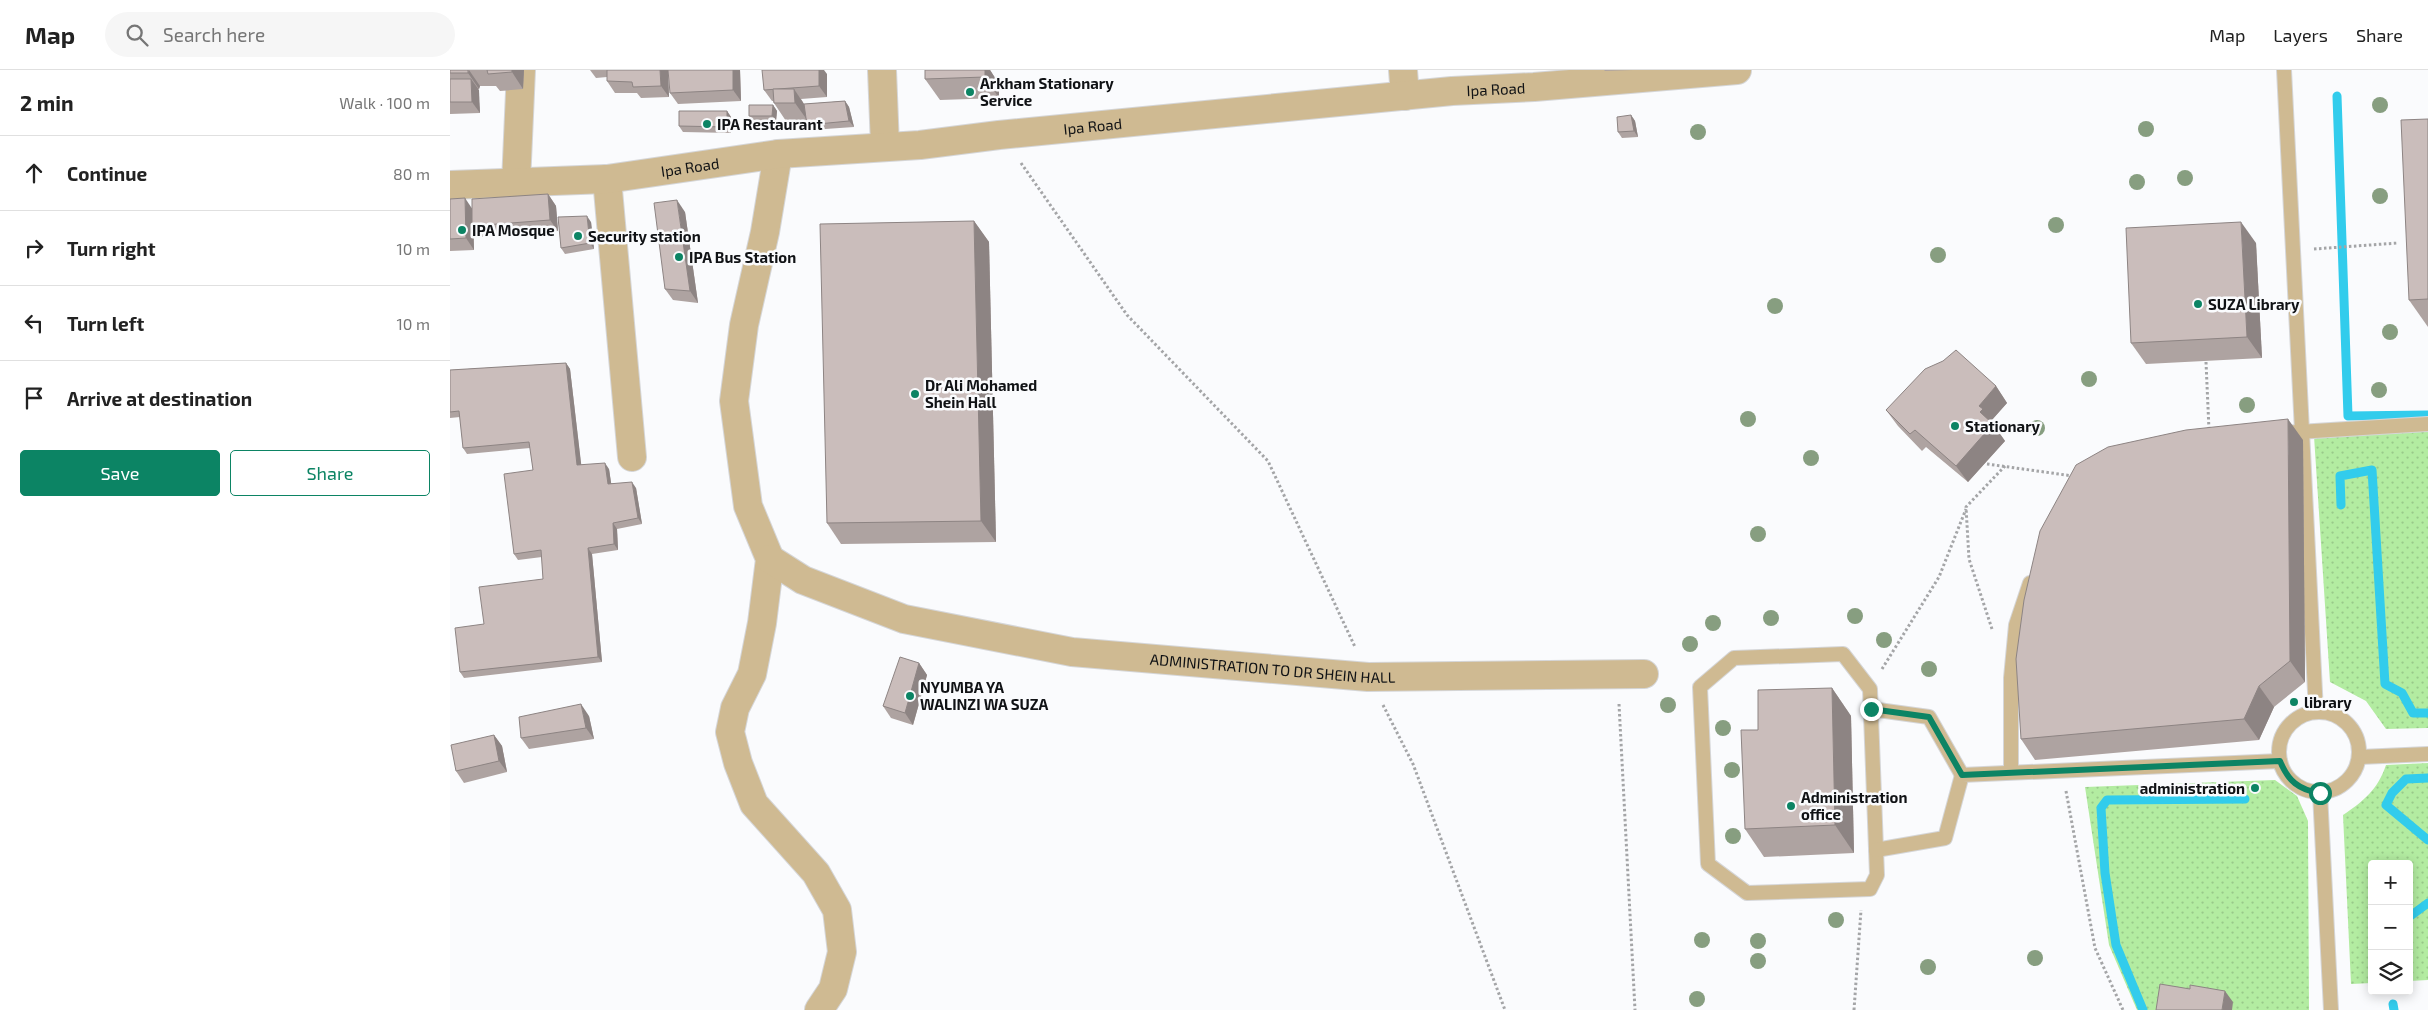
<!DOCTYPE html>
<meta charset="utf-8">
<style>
:root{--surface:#fff;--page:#f6f6f6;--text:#222;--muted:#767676;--line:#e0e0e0;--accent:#0c8464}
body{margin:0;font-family:"Exo 2",sans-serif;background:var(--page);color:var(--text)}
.controls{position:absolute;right:15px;bottom:15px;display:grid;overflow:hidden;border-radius:5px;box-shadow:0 2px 12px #0003}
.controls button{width:45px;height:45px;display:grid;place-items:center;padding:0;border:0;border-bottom:1px solid var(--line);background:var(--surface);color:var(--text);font:25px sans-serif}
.stop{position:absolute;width:15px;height:15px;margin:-11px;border:4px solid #0c8464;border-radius:50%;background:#fff}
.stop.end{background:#0c8464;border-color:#fff;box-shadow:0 1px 5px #0008}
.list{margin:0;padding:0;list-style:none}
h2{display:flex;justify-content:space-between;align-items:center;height:65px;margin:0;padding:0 20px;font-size:21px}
h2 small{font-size:16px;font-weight:400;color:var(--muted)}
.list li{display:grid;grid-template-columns:32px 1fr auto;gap:15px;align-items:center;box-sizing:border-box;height:75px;padding:0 20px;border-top:1px solid var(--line)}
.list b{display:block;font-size:19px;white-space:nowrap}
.list em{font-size:16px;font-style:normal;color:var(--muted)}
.actions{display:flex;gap:10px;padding:15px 20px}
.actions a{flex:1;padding:11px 0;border:1px solid var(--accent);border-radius:5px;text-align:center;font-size:18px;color:var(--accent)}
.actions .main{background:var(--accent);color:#fff}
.icon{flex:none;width:28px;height:28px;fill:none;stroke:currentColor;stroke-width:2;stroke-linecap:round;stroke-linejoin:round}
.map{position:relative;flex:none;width:1978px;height:940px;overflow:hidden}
header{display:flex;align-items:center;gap:30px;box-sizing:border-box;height:70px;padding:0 25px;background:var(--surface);border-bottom:1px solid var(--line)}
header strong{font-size:24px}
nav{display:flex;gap:28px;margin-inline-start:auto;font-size:18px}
.search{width:350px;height:45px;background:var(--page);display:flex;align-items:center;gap:12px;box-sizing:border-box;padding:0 18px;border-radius:28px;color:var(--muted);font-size:19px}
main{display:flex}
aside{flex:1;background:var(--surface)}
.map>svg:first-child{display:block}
</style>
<header>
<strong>Map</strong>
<div class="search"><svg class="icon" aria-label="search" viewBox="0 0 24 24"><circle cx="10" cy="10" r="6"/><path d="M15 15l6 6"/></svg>Search here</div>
<nav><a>Map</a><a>Layers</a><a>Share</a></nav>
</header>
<main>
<aside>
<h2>2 min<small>Walk · 100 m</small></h2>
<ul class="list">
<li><svg class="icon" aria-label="ahead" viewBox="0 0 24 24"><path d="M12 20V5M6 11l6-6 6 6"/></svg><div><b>Continue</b></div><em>80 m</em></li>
<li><svg class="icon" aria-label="right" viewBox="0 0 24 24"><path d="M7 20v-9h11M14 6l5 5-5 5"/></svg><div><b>Turn right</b></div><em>10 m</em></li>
<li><svg class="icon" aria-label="left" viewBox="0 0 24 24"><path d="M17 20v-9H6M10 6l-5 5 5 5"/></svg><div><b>Turn left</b></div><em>10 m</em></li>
<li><svg class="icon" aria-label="arrive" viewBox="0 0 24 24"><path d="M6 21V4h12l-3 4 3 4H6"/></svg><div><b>Arrive at destination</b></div></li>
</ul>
<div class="actions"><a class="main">Save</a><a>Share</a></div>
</aside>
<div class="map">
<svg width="1978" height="940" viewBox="0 0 1978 940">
<defs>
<pattern id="grass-dots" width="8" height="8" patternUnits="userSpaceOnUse" patternTransform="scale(1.25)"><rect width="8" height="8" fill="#b3eca1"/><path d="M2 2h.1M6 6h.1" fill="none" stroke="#99c98a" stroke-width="1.8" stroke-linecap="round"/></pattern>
</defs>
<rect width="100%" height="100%" fill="#fafbfd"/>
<g fill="url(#grass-dots)">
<polygon points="1978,360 1978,658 1936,659 1916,631 1880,612 1864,366"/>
<path d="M1978 693V910L1959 911V794H1922V913L1901 914 1893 745C1914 731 1928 719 1936 695Z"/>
<polygon points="1825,710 1847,726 1858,751 1859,940 1687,940 1659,875 1635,717"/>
</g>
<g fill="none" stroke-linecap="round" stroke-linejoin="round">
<g stroke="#32ccec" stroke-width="9">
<polyline points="1887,26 1898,346 1978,345"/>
<polyline points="1891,435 1890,406 1922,400 1935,614 1952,623 1963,643 1978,643"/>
<polyline points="1978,708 1956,709 1942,723 1936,735 1978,770"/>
<polyline points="1959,847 1978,833"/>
<polyline points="1943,934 1944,940"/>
<polyline points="1693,940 1666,875 1655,803 1651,738 1657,730 1795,729"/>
</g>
<defs>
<g id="service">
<polyline points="1834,0 1866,642"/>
<polyline points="1831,363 1978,354"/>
<polygon points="1393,584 1420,619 1427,805 1420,819 1297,823 1258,794 1250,617 1284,588"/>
<polyline points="1421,639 1479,647 1512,705"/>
<circle cx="1869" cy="682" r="40"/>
<polyline points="1910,687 1978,684"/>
<polyline points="1561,702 1561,608 1566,555 1580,513"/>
<polyline points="1870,723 1881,940"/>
<polyline points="1426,780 1495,768 1512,705 1830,691"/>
</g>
<g id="minor">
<polyline points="432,0 435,76"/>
<polyline points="953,0 955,26"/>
<polyline points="328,84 315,162 294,255 284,331 298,436 320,489 312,553 302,604 285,638 280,662 288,693 304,734 366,803 387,840 392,882 383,919 369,940"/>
<polyline points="157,109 182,387"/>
<polyline points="66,113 71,0"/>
<path id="s1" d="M0 115 157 109 328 84 470 75 549 65 1002 21 1084 17 1287 0"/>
<path id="s2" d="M320 489 353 510 454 549 622 582 918 607 1194 604"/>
</g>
</defs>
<use href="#service" stroke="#d5d6d8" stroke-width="16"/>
<use href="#minor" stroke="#d5d6d8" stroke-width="30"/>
<g stroke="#a4a5a7" stroke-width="3" stroke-dasharray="2.5 2.5" stroke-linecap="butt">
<polyline points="571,93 677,245 818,391 905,577"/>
<polyline points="1864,179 1948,173"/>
<polyline points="1756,292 1759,360"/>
<polyline points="1537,394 1623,406"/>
<polyline points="1542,559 1519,489 1516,437 1555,396"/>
<polyline points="1432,599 1489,507 1516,439"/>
<polyline points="1169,634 1185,940"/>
<polyline points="933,635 963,694 1055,940"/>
<polyline points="1616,721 1645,878 1673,940"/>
<polyline points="1404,940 1411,840"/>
</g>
<use href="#service" stroke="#cfba92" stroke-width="14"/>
<use href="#minor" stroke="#cfba92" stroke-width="28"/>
</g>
<g fill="#879e80">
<circle cx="1930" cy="35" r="8"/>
<circle cx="1696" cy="59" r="8"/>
<circle cx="1248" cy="62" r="8"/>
<circle cx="1735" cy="108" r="8"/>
<circle cx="1687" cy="112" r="8"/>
<circle cx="1930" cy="126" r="8"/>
<circle cx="1606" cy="155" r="8"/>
<circle cx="1488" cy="185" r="8"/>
<circle cx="1325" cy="236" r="8"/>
<circle cx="1940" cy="262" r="8"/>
<circle cx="1639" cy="309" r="8"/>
<circle cx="1929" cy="320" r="8"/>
<circle cx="1797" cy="335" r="8"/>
<circle cx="1298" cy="349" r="8"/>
<circle cx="1587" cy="358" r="8"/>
<circle cx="1361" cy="388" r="8"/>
<circle cx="1308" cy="464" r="8"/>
<circle cx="1405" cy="546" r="8"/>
<circle cx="1321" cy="548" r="8"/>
<circle cx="1263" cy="553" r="8"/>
<circle cx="1434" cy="570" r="8"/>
<circle cx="1240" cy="574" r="8"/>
<circle cx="1479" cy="599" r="8"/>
<circle cx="1218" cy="635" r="8"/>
<circle cx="1273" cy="658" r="8"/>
<circle cx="1282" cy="700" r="8"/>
<circle cx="1283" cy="766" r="8"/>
<circle cx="1386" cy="850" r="8"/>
<circle cx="1252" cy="870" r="8"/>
<circle cx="1308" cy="871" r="8"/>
<circle cx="1585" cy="888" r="8"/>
<circle cx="1308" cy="891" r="8"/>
<circle cx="1478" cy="897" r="8"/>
<circle cx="1247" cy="929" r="8"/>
</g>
<g fill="#aea3a1">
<polygon points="0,0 74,0 73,19 50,21 46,16 30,16 29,19 28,19 30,43 0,44"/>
<polygon points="140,0 218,0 219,27 191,28 187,23 165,23 157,11 157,7 146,8"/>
<polygon points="290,0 291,31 228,34 220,23"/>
<polygon points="540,0 549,14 549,28 490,30 475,9"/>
<polygon points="1154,0 1183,0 1155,1"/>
<polygon points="377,4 377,27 351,29 354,34 395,31 399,37 404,57 361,60 357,54 338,54 324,33 323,31 322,31 314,20"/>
<polygon points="323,35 327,41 326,51 303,52 299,46"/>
<polygon points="277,41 281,47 281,63 233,62 229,56"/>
<polygon points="1181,45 1185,51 1188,67 1172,68 1168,62"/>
<polygon points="1978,49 1978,257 1959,230"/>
<polygon points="98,124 106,136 108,161 30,167 23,157 24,180 0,181 0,129 22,139"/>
<polygon points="235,142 248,233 223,230 215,219"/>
<polygon points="524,151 539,172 546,472 391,474 377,453"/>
<polygon points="141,152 144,179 115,184 111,178"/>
<polygon points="1806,173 1812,288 1696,294 1681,273"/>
<polygon points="116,293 120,299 131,395 159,399 161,413 186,418 192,454 167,459 168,480 142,484 152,592 14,608 10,602 34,554 93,509 92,487 68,490 64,484 83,400 80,378 17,384 13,378 10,347 0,348 0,300"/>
<polygon points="1546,316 1557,333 1541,351 1555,371 1518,412 1476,377 1472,381 1448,356 1436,340"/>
<polygon points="1853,370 1855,612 1824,637 1809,670 1585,690 1571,669"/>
<polygon points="469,593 477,605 463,655 441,648 433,636"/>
<polygon points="1382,618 1401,646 1404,783 1314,787 1295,759 1308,660"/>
<polygon points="139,646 144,669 79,679 71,668"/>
<polygon points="44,665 52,676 57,702 14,713 6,701"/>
</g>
<g fill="#8d8483">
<polygon points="19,0 30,16 29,19 18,3"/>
<polygon points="62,0 74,0 73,19 62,2"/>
<polygon points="210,0 218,0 219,27 211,16"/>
<polygon points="283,0 290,0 291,31 283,20"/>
<polygon points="369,0 374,0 377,4 377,27 369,16"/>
<polygon points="535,0 540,0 549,14 549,28 535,7"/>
<polygon points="21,9 29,20 30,43 22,32"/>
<polygon points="344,19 358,40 360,54 345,33"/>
<polygon points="395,31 399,37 404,57 399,51"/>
<polygon points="323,35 327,41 326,51 322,46"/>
<polygon points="277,41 281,47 281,63 277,57"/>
<polygon points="1181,45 1185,51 1188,67 1184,61"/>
<polygon points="98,124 106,136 108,161 100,150"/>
<polygon points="15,128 23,140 24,180 16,168"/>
<polygon points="227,130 235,142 248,233 240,221"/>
<polygon points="137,146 141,152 144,179 140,173"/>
<polygon points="524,151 539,172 546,472 531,451"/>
<polygon points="1791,152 1806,173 1812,288 1797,267"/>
<polygon points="116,293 120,299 132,401 127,395"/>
<polygon points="1546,316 1557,333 1541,351 1555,371 1518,412 1506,396 1530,342 1529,336"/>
<polygon points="1838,349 1853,370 1855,612 1840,591"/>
<polygon points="155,393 159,399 162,419 158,414"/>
<polygon points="182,412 186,418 192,454 188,448"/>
<polygon points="163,453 167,459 168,480 164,474"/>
<polygon points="138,478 142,484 152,592 148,587"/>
<polygon points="469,593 477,605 463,655 455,643"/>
<polygon points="1809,616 1824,637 1809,670 1794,649"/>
<polygon points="1382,618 1401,646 1404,783 1385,755"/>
<polygon points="131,634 139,646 144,669 136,658"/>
<polygon points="44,665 52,676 57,702 49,691"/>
<polygon points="1775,921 1783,932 1782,940 1772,940"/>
</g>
<g fill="#cabdbb" stroke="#8d8483">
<rect x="0" y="0" width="18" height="3"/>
<polygon points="37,0 62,0 62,2 38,4"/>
<polygon points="157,0 210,0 211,16 183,17 182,12 157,11"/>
<polygon points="218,0 283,0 283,20 220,23"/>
<polygon points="312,0 369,0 369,16 314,20"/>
<polygon points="475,0 535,0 535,7 475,9"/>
<polygon points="0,9 21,9 22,32 0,32"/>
<polygon points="323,19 344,19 345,33 324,33"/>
<polygon points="395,31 399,51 357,55 354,34"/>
<polygon points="299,35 323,35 322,46 299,46"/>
<polygon points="229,41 277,41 277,57 229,56"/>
<polygon points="1181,45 1184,61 1168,62 1167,47"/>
<polygon points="1978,49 1978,229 1959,230 1951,50"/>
<polygon points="98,124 100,150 22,156 22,129"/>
<polygon points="15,128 16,168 0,169 0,129"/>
<polygon points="227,130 240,221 215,219 204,133"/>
<polygon points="137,146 140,173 111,178 108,147"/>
<polygon points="524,151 531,451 377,453 370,154"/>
<polygon points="1791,152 1797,267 1681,273 1676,158"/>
<polygon points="1506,280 1546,316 1529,336 1533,339 1530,342 1543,354 1506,396 1465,360 1460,364 1436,340 1475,299 1493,291"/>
<polygon points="116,293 127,395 155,393 158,414 182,412 188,448 163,453 164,474 138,478 148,587 10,602 5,558 34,554 29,517 93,509 91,480 64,484 54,404 83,400 79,372 13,378 9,341 0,342 0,300"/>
<polygon points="1838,349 1840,591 1809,616 1794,649 1571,669 1566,589 1574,530 1590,461 1626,395 1658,377 1736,360"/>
<polygon points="450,587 469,593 455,643 433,636"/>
<polygon points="1382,618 1385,755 1295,759 1291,660 1308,660 1308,620"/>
<polygon points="131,634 136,658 71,668 69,647"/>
<polygon points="44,665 49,691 6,701 1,675"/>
<polygon points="1710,914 1740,919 1740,915 1775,921 1772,940 1706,940"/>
</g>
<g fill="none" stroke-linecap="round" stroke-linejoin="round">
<path stroke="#0c8464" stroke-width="6" d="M1421 639 1479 647 1512 705 1830 691C1838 711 1849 720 1870 723"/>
</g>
<g fill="#0c8464" stroke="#fafbfd" stroke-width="2">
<circle cx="520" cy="22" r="5"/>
<circle cx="257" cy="54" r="5"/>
<circle cx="12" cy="160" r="5"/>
<circle cx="128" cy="166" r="5"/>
<circle cx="229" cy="187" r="5"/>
<circle cx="1748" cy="234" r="5"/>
<circle cx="465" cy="324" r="5"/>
<circle cx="1505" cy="356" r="5"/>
<circle cx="460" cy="626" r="5"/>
<circle cx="1844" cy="632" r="5"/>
<circle cx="1805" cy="718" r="5"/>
<circle cx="1341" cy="736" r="5"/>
</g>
<g text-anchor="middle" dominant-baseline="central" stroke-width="5" stroke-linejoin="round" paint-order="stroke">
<g font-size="15" font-weight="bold" fill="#101215" stroke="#fafbfd" text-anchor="start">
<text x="530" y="13">Arkham Stationary<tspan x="530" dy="17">Service</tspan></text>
<text x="267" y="54">IPA Restaurant</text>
<text x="22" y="160">IPA Mosque</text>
<text x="138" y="166">Security station</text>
<text x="239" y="187">IPA Bus Station</text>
<text x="1758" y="234">SUZA Library</text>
<text x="475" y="315">Dr Ali Mohamed<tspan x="475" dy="17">Shein Hall</tspan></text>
<text x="1515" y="356">Stationary</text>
<text x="470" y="617">NYUMBA YA<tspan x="470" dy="17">WALINZI WA SUZA</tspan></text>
<text x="1854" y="632">library</text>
<text x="1795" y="718" text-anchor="end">administration</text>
<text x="1351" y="727">Administration<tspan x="1351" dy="17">office</tspan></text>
</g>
<g font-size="15" fill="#101215" stroke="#fafbfd">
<text stroke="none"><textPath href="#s1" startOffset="1051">Ipa Road</textPath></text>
<text stroke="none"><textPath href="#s1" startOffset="646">Ipa Road</textPath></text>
<text stroke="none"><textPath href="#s1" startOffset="241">Ipa Road</textPath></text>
<text stroke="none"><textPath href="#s2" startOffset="520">ADMINISTRATION TO DR SHEIN HALL</textPath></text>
</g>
</g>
</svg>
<div class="controls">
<button>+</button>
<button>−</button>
<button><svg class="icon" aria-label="layers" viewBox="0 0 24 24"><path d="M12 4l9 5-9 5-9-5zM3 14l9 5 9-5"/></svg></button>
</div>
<div class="stop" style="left:1870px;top:723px"></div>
<div class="stop end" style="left:1421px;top:639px"></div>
</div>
</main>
